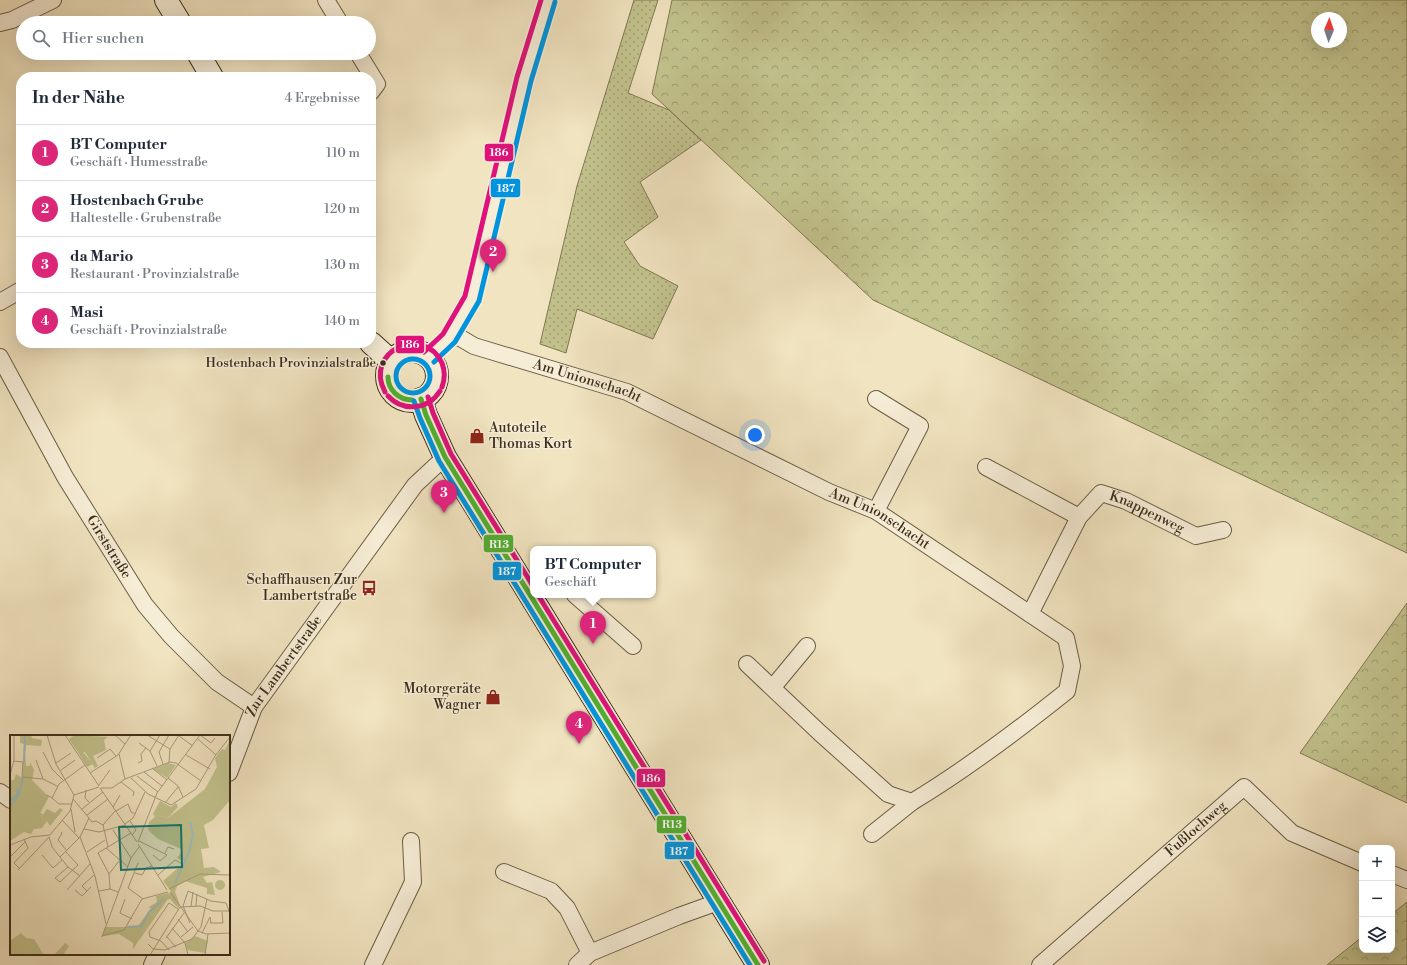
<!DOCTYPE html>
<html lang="de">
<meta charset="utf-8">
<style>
:root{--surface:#fff;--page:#f2f2f3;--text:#1f2937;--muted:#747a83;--line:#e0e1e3;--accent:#db2777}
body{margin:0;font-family:"Libre Bodoni",serif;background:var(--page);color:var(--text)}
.controls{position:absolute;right:12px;bottom:12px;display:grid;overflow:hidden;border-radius:8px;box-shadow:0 4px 16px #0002}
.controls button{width:36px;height:36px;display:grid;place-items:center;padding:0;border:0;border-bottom:1px solid var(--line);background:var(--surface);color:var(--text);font:20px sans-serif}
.compass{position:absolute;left:1311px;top:12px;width:36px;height:36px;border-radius:50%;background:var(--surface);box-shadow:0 4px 16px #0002;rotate:2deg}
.you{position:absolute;left:755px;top:435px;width:14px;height:14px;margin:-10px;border:3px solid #fff;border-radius:50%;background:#1a73e8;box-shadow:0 0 0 6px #1a73e833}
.badge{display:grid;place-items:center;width:26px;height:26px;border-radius:50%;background:var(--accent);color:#fff;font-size:13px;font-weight:700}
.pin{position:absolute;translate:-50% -33px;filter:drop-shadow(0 1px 2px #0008)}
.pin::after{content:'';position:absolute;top:21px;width:14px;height:12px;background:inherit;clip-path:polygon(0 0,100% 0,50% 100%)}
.popup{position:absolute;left:530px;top:546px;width:126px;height:52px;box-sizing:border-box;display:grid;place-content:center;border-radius:8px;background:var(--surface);filter:drop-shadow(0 1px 3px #0005);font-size:13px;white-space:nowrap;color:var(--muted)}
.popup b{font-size:15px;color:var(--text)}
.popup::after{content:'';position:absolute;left:50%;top:100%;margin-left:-8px;border:8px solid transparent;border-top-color:var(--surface)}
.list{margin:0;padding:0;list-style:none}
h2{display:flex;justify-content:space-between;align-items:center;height:52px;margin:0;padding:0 16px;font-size:17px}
h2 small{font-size:13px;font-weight:400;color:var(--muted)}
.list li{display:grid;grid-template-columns:26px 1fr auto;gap:12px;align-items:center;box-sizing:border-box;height:56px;padding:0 16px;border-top:1px solid var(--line)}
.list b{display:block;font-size:15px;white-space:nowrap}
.list p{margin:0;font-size:13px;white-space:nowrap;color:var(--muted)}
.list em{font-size:13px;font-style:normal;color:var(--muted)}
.icon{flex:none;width:22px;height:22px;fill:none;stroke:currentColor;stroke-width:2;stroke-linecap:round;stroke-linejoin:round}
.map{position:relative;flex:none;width:1407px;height:965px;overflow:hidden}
.search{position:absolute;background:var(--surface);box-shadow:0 4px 16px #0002;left:16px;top:16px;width:360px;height:44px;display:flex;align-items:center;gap:10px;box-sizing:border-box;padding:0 14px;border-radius:22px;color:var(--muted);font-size:15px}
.panel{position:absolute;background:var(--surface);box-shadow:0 4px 16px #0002;left:16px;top:72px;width:360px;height:276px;border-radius:16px}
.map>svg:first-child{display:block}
</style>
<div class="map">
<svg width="1407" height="965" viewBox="0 0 1407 965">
<defs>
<pattern id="forest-crowns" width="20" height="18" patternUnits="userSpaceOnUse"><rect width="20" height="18" fill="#c2c28d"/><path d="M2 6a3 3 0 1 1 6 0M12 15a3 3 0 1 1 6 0" fill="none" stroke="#9f9e72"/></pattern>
<pattern id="garden-dots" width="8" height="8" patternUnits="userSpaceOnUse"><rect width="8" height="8" fill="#c2c28d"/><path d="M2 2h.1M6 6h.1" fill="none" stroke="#9f9e72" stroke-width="1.8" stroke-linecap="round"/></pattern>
</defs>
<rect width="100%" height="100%" fill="#f1e4c0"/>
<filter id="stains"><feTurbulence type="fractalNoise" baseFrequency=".005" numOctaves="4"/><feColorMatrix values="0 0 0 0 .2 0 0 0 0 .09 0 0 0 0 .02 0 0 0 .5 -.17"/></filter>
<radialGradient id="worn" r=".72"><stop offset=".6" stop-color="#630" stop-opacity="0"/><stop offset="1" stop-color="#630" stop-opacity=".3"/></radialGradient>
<g fill="url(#forest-crowns)" stroke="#807854" fill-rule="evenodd">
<path d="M672 0H1407V553L873 300 652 94ZM1317 18H1341V42H1317Z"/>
<polygon points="1407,603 1407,803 1300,753"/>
<polygon points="1407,902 1407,965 1327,965 1362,937 1362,950 1392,950 1392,914"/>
</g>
<polygon fill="url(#garden-dots)" stroke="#807854" points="634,0 658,0 628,93 669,110 701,140 640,182 658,217 624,242 640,266 678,286 653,339 577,309 566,353 540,344 577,186"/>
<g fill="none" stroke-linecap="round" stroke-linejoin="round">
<defs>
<g id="street">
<polyline points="326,0 340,23"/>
<polyline points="0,23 12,20 53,0"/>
<polyline points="358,53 377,84 371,92"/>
<polyline points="0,302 21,290"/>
<path id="s1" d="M452 333 474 346 627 392 829 492 876 511 1066 638 1072 666 1067 691C1017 731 967 769 912 802L888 794 820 733 747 664"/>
<path id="s2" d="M0 357 65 477 145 605 171 636 217 682 254 707"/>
<polyline points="429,357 449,338 472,299 492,211 524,79 548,0"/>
<polyline points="986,467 1079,517"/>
<polyline points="876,511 920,426 876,399"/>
<polyline points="575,595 633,646"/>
<path id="s3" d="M1030 614 1079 517 1101 493 1126 501 1196 536 1223 530"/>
<polyline points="773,687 807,646"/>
<path id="s4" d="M229 773 254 707 415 485 445 457"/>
<polyline points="0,792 11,800"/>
<polyline points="872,834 912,802"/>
<polyline points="504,872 551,891 567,908 590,953"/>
<polyline points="1392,874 1407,880"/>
<polyline points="152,965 157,954"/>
<polyline points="373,965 413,882 411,841"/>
<polyline points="577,965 590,953 679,916 718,902"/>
<path id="s5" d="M1040 965 1244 787 1292 833 1362 863"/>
</g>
<g id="secondary">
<polyline points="166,0 180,23"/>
<polyline points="198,53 212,77"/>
<polyline points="371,343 392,362"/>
<circle cx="412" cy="376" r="25"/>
<polyline points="421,399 426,415 445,457 758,965"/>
</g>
</defs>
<use href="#street" stroke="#6a5c44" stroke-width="18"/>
<use href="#secondary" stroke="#3d2e1b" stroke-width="24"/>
<use href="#street" stroke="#f6edd6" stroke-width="16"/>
<use href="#secondary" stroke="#f6edd6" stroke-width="22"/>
<defs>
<g id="bus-1">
<path d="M388 377C388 390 399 400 412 400"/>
<polyline points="421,399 426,415 445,457 758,965"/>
</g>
<g id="bus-2">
<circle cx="413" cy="376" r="17"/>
<polyline points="434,362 455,342 479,301 531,81 555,2"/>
<polyline points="414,401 420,418 439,461 750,965"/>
</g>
<g id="bus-3">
<polyline points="424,352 443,334 465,296 517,77 541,0"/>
<path d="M385 392C363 351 424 324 442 363 445 371 445 379 442 387"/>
<path d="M388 396C403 412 428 410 440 391"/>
<polyline points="428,397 433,413 451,454 533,586"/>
<polyline points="538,595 764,961"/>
</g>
</defs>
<use href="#bus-1" stroke="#f6edd6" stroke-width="8"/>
<use href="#bus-2" stroke="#f6edd6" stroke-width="8"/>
<use href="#bus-3" stroke="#f6edd6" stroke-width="8"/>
<use href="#bus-1" stroke="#51ae31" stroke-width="5"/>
<use href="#bus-2" stroke="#0094de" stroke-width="5"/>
<use href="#bus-3" stroke="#de127a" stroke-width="5"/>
</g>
<defs>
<symbol id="shop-bare" viewBox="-9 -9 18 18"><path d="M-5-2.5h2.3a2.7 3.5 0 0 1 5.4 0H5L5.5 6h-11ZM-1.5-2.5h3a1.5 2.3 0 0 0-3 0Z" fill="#8f2418" stroke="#f6edd6" stroke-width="2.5" paint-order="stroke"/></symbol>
<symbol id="bus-bare" viewBox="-9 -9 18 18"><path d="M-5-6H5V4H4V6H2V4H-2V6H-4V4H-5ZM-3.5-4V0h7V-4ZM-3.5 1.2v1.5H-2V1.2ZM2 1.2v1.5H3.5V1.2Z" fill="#8f2418" stroke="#f6edd6" stroke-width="2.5" paint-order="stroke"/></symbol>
</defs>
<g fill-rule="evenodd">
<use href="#shop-bare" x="466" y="425" width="22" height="22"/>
<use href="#bus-bare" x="358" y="577" width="22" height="22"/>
<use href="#shop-bare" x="482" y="686" width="22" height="22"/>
</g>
<circle fill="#3d2e1b" stroke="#f6edd6" stroke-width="1.5" cx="383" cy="363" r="3.5"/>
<g text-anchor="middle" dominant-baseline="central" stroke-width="3" stroke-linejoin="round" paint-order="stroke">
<g font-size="13" fill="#3d2e1b" stroke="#f6edd6" text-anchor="end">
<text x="376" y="363">Hostenbach Provinzialstraße</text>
</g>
<g font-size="14" fill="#3d2e1b" stroke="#f6edd6">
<text stroke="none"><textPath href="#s1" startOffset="144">Am Unionschacht</textPath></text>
<text stroke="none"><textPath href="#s3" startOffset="191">Knappenweg</textPath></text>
<text stroke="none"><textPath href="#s1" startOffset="468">Am Unionschacht</textPath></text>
<text stroke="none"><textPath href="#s2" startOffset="219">Girststraße</textPath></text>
<text stroke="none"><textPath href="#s4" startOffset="121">Zur Lambertstraße</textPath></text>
<text stroke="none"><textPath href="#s5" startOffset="207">Fußlochweg</textPath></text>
</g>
<g font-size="14" fill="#3d2e1b" stroke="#f6edd6" text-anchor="end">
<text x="489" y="428" text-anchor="start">Autoteile<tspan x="489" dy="16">Thomas Kort</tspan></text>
<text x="357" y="580">Schaffhausen Zur<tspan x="357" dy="16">Lambertstraße</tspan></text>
<text x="481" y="689">Motorgeräte<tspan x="481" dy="16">Wagner</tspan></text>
</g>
</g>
<g transform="translate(10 735)">
<rect width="220" height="220" fill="#f1e4c0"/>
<path d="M10 0H21L22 3 32 5 31 11 16 10 15 19 16 31H20V27L24 35 22 45 39 62 30 78 33 79 31 83 37 74 45 78 50 73 53 75 40 91 37 86 32 93 24 94 21 99 14 97 0 106V45H4L6 39 12 43 13 32 14 9 10 8ZM72 16 83 29 77 32 69 19ZM205 150a5 5 0 1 1 10 0a5 5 0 1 1-10 0ZM159 158 160 161 123 214V208L109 199 92 201 95 192H127L141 174 139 172 147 167 146 161ZM55 208 59 211 53 220H44Z" fill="#c2c28d"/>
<path d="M65 0 98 2 94 5 96 15 83 21 88 31 85 33 75 17 69 19 59 4ZM220 5V65L203 85 194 90 199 113 191 114 194 133 204 132 211 137 193 142 197 148 202 147 205 160 197 159V153L175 146 167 151 165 157 170 170 168 173 160 164 157 165 161 156 153 146 175 127 167 123 173 115 148 104 138 95 139 87 145 82 143 79 158 83 195 54 207 32 205 23 212 14 215 15ZM11 198 16 203 24 204 34 220H0V206Z" fill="#c2c28d"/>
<path d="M150 66 161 72 166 68 168 72 158 83 143 79ZM185 201 198 206 195 218 178 215 175 208Z" fill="#c2c28d"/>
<path d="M158 28 166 30 157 43 143 34Z" fill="#c2c28d"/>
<path fill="none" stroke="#9ebcbc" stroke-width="2" d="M14 27 15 0M0 66 7 59 8 53M0 71 9 60 13 42M179 117 183 100 180 87M165 148 179 117M117 192 132 191 139 177 154 164"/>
<path fill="none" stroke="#a99b7e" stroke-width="1" d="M37 0 46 29 64 60M55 0 89 51M105 0 115 9M137 0 160 14M190 0 201 8 205 3M169 1 183 11M188 4 206 20M129 8 140 16M140 16 150 0M140 16 147 31M33 17 42 34 53 45M109 19 115 44M176 20 200 34M87 23 100 14 106 21M26 25 33 44 47 51M3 26 13 27 12 42 33 44M159 27 160 14 169 0M46 28 61 18M128 28 132 26 131 19 136 13M153 29 149 17 159 0M142 33 157 45M51 35 65 25M134 37 152 51M80 38 108 20 121 0M0 40 4 25V0M127 41 148 57M121 43 138 59 161 70 186 54 205 21 220 2M158 43 168 51 173 62M115 44 160 27 166 28 191 46M111 47 124 57 123 61M89 50 100 35M90 53 127 107M91 53H102L115 44M76 55 75 63 79 67M37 60 42 63 49 49 75 30M64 60 89 52M42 63 49 69H62M155 68 168 52M103 72 110 60M61 74 65 97M72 74 93 57M106 76 118 69 121 77 125 79M77 80 98 64M79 83 82 87 86 86 93 90 105 76M52 85 69 103M120 86 126 95 122 100M115 89 123 83 135 57M93 90 98 112M74 94 89 97 115 90M103 95 121 123M51 97 52 98 48 105 57 116M39 102 42 112 58 132 70 141M70 102 85 141 96 189M129 106 157 120 150 126 143 120M128 107 147 58 190 0M128 109 157 155M0 110 21 102 40 100 60 76 64 60M96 113 118 132M56 117 68 130 50 147 45 143 58 132M77 117 95 105M155 118 158 112 164 114M32 120 43 133 52 125M0 122 16 106M50 122 70 102 79 83 63 64M128 128 118 153 133 164M9 133 4 128 18 113 14 104M8 135 39 102M125 138 132 140 136 133 142 131M99 139 109 126M148 140 165 125 173 129M100 154 99 139 88 118 121 98M159 154 190 139 220 140M57 155 80 129M65 155 72 161 81 152M77 156 72 151 84 140M89 156 100 154 108 157M160 157 188 196 196 199 220 198M115 164 110 178 122 184M181 171 183 157M186 171 187 159M168 184 178 197M180 188 173 171 178 156 201 166 216 168 220 179M200 188H213L212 177M162 193 175 208 178 220M192 198 200 182 201 188M92 201 114 195 132 164 158 157M92 202 121 123 129 112M157 202 166 212M171 202 183 192M156 203 174 178M138 209 143 214 155 215 182 204 191 192 197 164M159 215 151 206 140 202 139 197 159 168 168 174M140 220 170 172 190 171 203 176H219M195 220 198 199"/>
<path fill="#0f766e" fill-opacity="0.15" stroke="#0f766e" stroke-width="2" d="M171 90 172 132 111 135 109 92Z"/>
<rect width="220" height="220" fill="none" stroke="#3d2e1b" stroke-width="2"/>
</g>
<g stroke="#f6edd6" stroke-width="1.5">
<rect x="484" y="143" width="30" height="19" rx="4" fill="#de127a"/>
<rect x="490" y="178" width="31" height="20" rx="4" fill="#0094de"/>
<rect x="395" y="335" width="30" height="19" rx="4" fill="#de127a"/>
<rect x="483" y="534" width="31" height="19" rx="4" fill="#51ae31"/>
<rect x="492" y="561" width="30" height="20" rx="4" fill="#0094de"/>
<rect x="636" y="768" width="30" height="20" rx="4" fill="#de127a"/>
<rect x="656" y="815" width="31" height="19" rx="4" fill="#51ae31"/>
<rect x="664" y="841" width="31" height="19" rx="4" fill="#0094de"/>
</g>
<g font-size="11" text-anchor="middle" font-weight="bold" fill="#fff">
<text x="499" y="156">186</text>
<text x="506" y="192">187</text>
<text x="410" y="348">186</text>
<text x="499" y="548">R13</text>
<text x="507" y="575">187</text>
<text x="651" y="782">186</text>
<text x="672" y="828">R13</text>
<text x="679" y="855">187</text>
</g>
<rect width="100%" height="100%" filter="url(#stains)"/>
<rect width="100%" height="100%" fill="url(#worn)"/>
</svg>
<div class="controls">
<button>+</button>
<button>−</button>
<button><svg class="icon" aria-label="layers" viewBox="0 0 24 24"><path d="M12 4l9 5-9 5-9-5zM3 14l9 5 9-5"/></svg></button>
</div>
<svg class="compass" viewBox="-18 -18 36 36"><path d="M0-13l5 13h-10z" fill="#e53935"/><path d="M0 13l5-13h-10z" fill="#747a83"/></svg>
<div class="you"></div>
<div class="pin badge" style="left:593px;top:644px">1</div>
<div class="popup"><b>BT Computer</b>Geschäft</div>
<div class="pin badge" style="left:493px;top:272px">2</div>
<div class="pin badge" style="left:444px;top:513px">3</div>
<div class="pin badge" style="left:579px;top:744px">4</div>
<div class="search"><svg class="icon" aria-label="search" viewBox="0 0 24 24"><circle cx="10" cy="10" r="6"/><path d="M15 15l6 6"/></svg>Hier suchen</div>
<section class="panel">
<h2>In der Nähe<small>4 Ergebnisse</small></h2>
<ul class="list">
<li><span class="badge">1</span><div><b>BT Computer</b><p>Geschäft · Humesstraße</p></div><em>110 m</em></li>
<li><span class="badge">2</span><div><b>Hostenbach Grube</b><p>Haltestelle · Grubenstraße</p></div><em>120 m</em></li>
<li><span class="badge">3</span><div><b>da Mario</b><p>Restaurant · Provinzialstraße</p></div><em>130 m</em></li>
<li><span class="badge">4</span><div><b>Masi</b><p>Geschäft · Provinzialstraße</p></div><em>140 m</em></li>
</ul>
</section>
</div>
